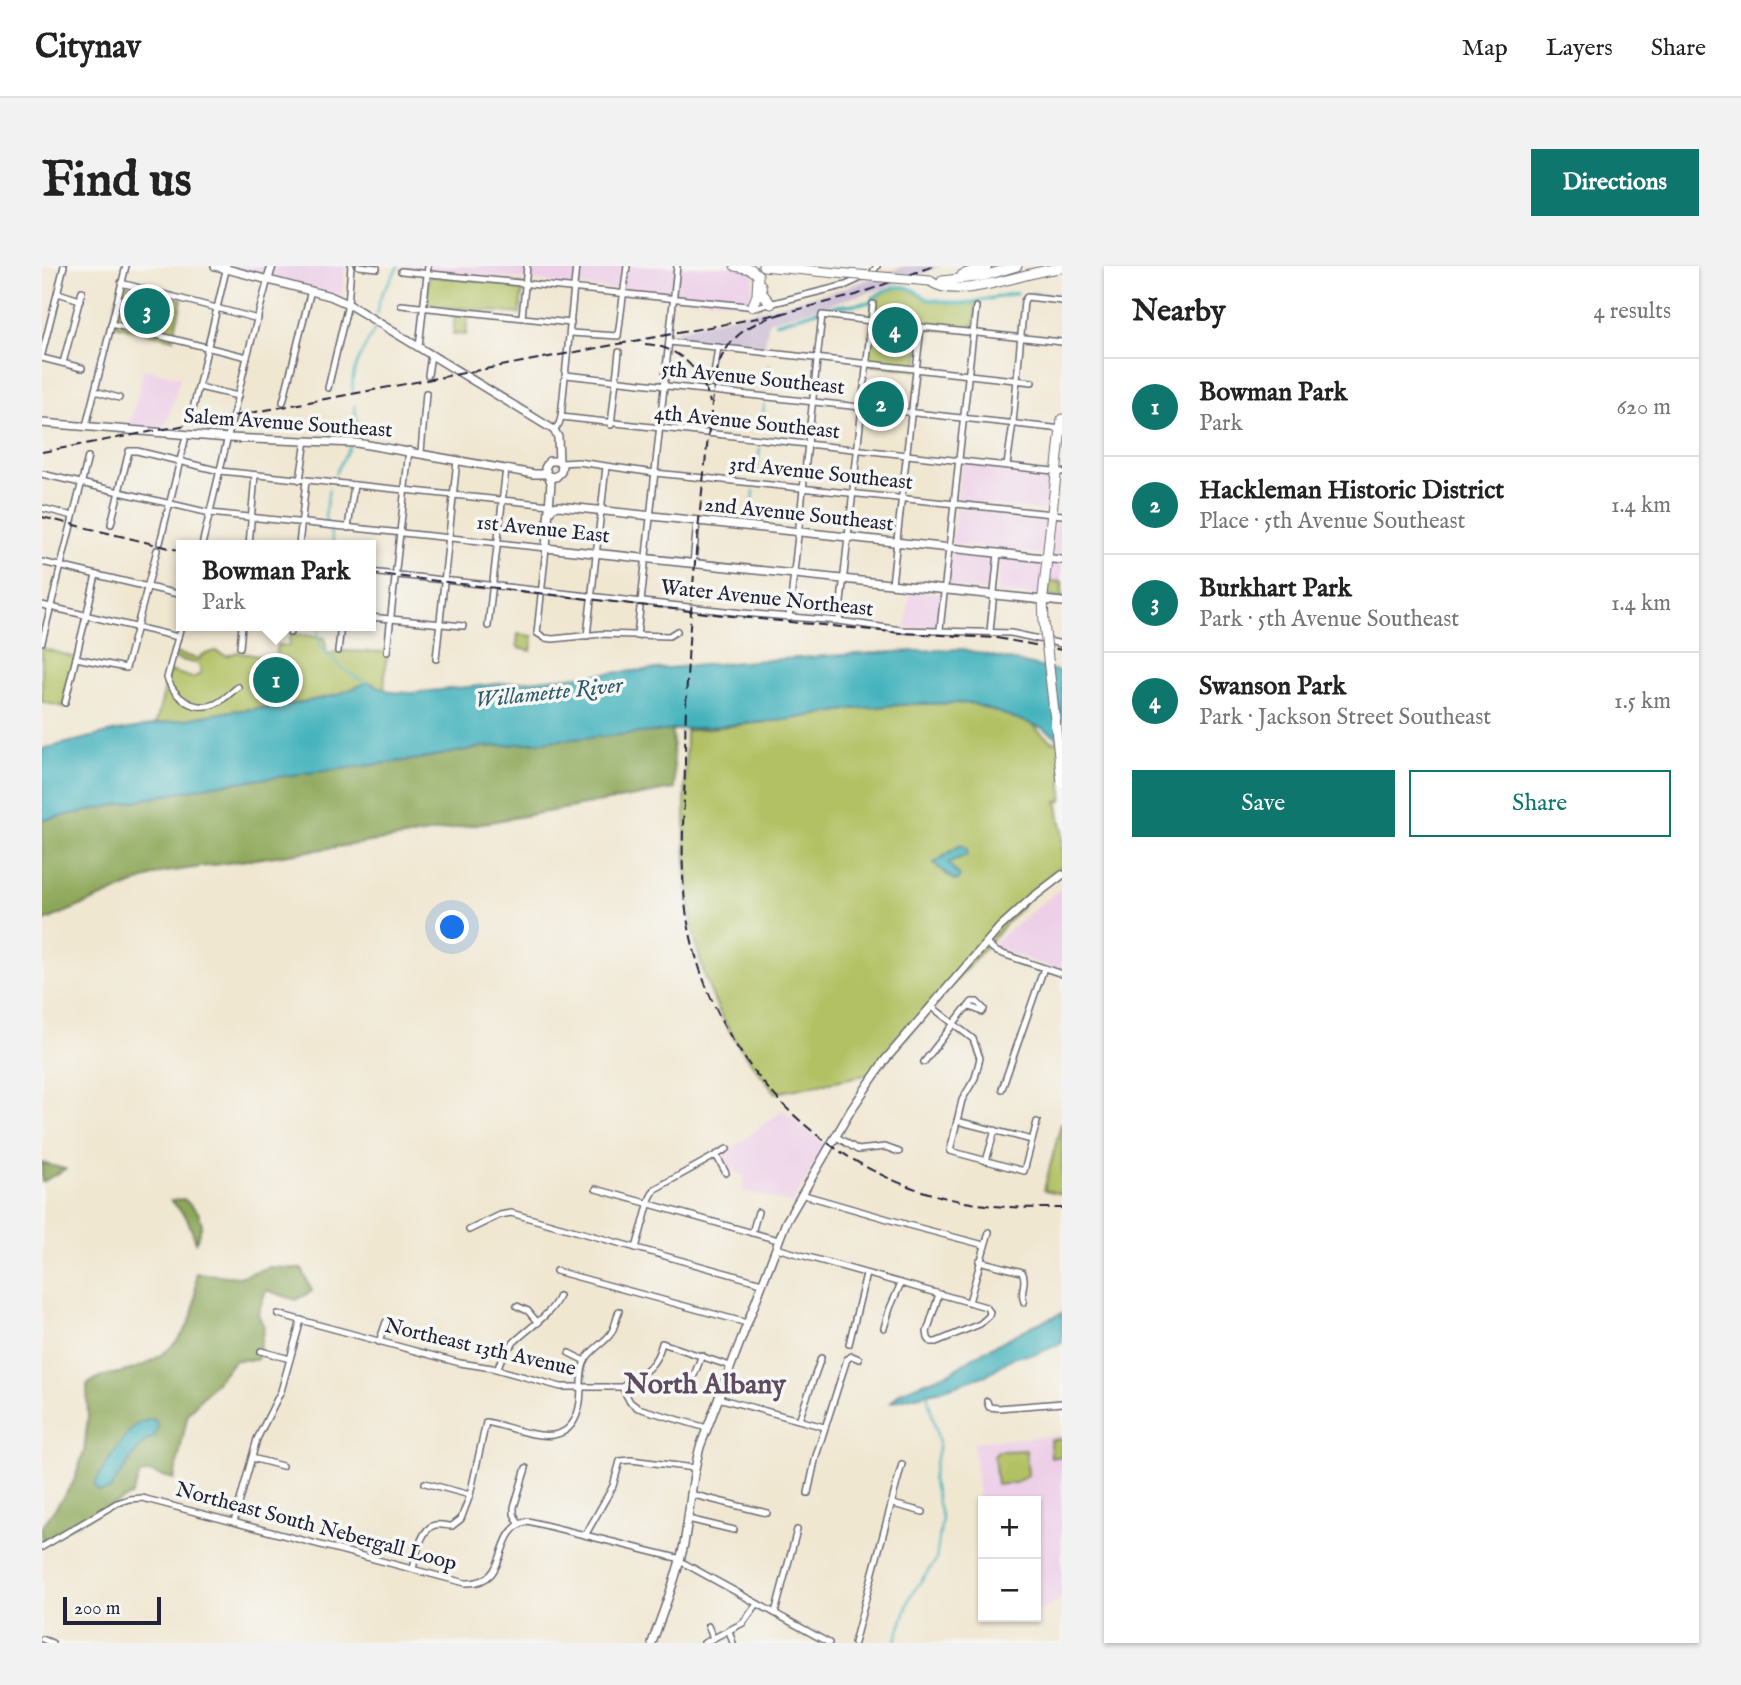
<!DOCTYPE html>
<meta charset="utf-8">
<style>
:root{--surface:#fff;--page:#f2f2f2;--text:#222;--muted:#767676;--line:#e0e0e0;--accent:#0f766e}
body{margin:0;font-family:"IM FELL English",serif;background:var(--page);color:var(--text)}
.controls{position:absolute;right:21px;bottom:21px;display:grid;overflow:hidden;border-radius:0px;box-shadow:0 2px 5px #0004}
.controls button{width:63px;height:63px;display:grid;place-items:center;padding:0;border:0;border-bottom:2px solid var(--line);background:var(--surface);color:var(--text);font:35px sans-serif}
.scale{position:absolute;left:21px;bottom:18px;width:98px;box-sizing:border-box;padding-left:7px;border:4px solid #22223b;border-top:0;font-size:19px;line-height:24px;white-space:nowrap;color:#22223b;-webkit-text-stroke:5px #f6f6f2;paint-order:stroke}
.you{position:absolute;left:411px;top:662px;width:24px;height:24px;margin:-18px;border:5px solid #fff;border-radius:50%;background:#1a73e8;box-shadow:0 0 0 10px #1a73e833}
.badge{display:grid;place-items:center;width:46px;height:46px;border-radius:50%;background:var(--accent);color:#fff;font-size:23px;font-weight:700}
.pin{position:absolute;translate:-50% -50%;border:4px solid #fff;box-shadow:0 2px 7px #0006}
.popup{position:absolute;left:134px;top:274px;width:200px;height:91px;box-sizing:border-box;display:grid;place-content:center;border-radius:0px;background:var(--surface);filter:drop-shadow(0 2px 5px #0005);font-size:23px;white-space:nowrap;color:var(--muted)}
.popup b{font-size:26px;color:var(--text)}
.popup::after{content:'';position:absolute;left:50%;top:100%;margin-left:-14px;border:14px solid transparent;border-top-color:var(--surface)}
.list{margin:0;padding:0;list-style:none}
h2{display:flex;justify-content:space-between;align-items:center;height:91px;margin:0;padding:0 28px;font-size:30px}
h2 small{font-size:23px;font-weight:400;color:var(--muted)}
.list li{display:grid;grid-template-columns:46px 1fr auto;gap:21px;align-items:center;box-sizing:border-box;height:98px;padding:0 28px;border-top:2px solid var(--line)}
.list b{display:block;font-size:26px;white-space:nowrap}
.list p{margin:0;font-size:23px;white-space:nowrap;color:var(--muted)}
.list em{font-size:23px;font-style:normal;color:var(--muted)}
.actions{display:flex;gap:14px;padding:21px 28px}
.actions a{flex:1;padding:16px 0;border:2px solid var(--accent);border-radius:0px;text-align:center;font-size:24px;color:var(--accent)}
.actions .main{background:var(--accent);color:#fff}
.map{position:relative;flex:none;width:1020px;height:1377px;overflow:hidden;border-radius:0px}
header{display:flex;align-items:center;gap:42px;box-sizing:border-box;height:98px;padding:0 35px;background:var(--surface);border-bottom:2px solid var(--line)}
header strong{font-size:33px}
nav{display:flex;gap:38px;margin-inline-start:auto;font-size:24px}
.intro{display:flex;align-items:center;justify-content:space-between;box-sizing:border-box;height:168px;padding:0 42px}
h1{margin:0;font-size:49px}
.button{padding:18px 32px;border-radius:0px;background:var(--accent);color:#fff;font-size:24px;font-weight:700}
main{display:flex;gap:42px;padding:0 42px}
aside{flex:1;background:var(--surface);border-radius:0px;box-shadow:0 2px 5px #0004}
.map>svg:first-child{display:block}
</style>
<header>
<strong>Citynav</strong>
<nav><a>Map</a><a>Layers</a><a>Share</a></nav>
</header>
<div class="intro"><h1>Find us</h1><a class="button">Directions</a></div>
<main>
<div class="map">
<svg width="1020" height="1377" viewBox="0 0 1020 1377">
<rect width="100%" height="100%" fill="#f6f6f2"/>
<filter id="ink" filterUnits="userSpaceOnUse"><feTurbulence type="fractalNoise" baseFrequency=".0143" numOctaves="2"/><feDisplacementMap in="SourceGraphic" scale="14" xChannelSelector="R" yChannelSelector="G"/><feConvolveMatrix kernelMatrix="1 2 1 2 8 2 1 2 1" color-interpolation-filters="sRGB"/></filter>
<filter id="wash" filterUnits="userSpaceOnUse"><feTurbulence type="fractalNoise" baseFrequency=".00686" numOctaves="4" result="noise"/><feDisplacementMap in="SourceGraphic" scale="28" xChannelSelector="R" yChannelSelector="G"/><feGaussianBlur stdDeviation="1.57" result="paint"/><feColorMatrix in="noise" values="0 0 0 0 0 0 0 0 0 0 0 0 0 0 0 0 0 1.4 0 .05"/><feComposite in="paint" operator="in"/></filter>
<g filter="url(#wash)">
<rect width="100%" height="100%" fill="#f0e7d1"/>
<g fill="#edd0e8">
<polygon points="193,0 340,0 340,4 303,2 300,30"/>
<polygon points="363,0 713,0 708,38 383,3 363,3"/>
<polygon points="102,103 138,111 125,158 114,162 88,160"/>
<polygon points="920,197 1011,208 1006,245 915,235"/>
<polygon points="914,241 1006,251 1001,288 910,278"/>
<polygon points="1013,251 1020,252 1020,290 1009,288"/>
<polygon points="909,285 952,289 948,326 905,321"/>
<polygon points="958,291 1001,294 998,330 955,326"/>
<polygon points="1008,296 1020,296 1020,334 1005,332"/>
<polygon points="868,324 899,328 895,362 864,362"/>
<polygon points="1020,621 1020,706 954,682 952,676"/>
<polygon points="741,844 783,880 750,938 700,924 703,910 692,906 679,891"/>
<polygon points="1020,1169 1020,1332 994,1348 994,1235 941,1235 941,1270 931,1176"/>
</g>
<polygon fill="#ccbed4" points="863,0 899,0 843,22 727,55 722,82 631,73 632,65 800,23"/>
<g fill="#b2c163" stroke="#6a724f" stroke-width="2">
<polygon points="387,10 481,19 478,48 384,39"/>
<polygon points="79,17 140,33 131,73 69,58"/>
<polygon points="863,20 886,34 922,38 935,35 932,66 879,62 875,104 825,99 831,32 841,25"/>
<polygon points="413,47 426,48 424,69 411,68"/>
<polygon points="1008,315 1020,316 1020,332 1006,330"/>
<polygon points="248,367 283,372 285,389 296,385 345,386 342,423 326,416 295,429 241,440 189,445 114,458 127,405 151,412 159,407 157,398 130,392 132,387 158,393 159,389 173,385 185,390 195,386 233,393 235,379 247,380"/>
<polygon points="476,368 491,370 489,385 477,382 475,379"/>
<polygon points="0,382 34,392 22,441 0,436"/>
<path d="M929 437 988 457 1010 476 1020 474V535H1015L1020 563V600L990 628 833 807 734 827C715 804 695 780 681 753 634 663 644 563 644 465L743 454 811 443 870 438Z"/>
<polygon points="1019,858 1020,858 1020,928 1002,924"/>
<polygon points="1020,1173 1020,1191 1009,1191 1008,1174"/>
<polygon points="984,1184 986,1209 973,1217 955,1219 952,1189 956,1185"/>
</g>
<g fill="#8da759" stroke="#58644a" stroke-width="2">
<polygon points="630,464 633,523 369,570 118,607 0,656 0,554 172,519 377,493 441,481"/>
<polygon points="0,897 23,903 0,916"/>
<polygon points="142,933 156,946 160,958 154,976 145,952 129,934"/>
<path d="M227 1001 260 1003 270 1025 254 1034 224 1024 216 1048 222 1061 215 1094H193L146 1147 132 1213 107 1206 98 1209 90 1229 20 1265 0 1279V1261L31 1217 42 1186 46 1151 45 1119C60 1107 68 1110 85 1105 109 1099 133 1082 145 1061 154 1045 154 1024 154 1007L197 1011Z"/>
</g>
<g fill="#42b2bc" stroke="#326a7c" stroke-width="2">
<path d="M920 383 1020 406V474L1001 462 929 437 870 438 811 443 743 454 441 481 377 493 172 519 0 554V483L70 466 189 445 242 440 295 429 326 416 350 426 369 427C552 407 736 390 920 383Z"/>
<path d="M918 579 925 582V589L906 597 918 610 915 615C910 613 894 600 892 597Z"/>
<polygon points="1020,1047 1020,1077 994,1088 972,1091 944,1109 899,1124 849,1136 858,1126 909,1106 936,1088 992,1059"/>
<path d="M112 1153 116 1160 113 1170C99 1177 93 1186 85 1199 79 1208 73 1214 68 1224L57 1226 52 1220C57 1208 85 1165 95 1158 99 1155 107 1154 112 1153Z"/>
</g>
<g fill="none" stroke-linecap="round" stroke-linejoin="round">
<g stroke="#42b2bc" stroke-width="2">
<path d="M335 48C335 29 348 17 356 0"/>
<polyline points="724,123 727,97"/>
<path d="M311 125C307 103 324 81 334 61"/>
<polyline points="720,163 722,139"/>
<polyline points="311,175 315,168 313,139"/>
<polyline points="293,208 308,180"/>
<polyline points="714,209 718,182"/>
<polyline points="710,249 712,225"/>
<polyline points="285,256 283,250 287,223"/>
<polyline points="287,261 292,279"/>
<polyline points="275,360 279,380 302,404 326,418"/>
<polyline points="853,1377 869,1329 894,1294 900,1253 890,1213 897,1177 885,1128"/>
</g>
<g stroke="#42b2bc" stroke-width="3.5">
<polyline points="878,28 886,33 922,38 975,27"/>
<polyline points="989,28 1020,31"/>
<path d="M734 57 788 41 830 36 831 32C845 22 859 16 875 26"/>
</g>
</g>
</g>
<g filter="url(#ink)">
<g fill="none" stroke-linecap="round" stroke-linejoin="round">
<defs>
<g id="minor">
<polyline points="317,0 335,2"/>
<polyline points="359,5 715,41 804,19 830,7 835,0"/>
<polyline points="79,17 216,53"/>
<polyline points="16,27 38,34"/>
<polyline points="359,39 529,57"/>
<polyline points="480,51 485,0"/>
<polyline points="69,58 205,91"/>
<polyline points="528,67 576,70 585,0"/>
<polyline points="627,76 990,116"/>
<polyline points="377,81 386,0"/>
<polyline points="0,88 22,0"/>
<polyline points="0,92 40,102"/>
<polyline points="21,97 40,25"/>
<polyline points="386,109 389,89"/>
<polyline points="524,109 1020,163"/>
<polyline points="671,116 676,81"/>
<polyline points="157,121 196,130"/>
<polyline points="286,122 306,38 309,0"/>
<polyline points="53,125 77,132"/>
<polyline points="241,136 269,24"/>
<polyline points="151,143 185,0"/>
<polyline points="519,151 1020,206"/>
<polyline points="569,159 577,86"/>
<polyline points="44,160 84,0"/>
<polyline points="512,164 517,158 519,151 534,0"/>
<polyline points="379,186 384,127"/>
<polyline points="519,197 536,196 613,207 1020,249"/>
<polyline points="965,199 971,157 982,35 985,31 1020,35"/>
<polyline points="0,208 168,247 504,282 495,367 503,372 511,373 559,368 627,370 635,365"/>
<polyline points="258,214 264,174"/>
<polyline points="0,242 31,250"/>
<polyline points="69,258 87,185 95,185 178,205 508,239"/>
<polyline points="306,262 312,219"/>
<polyline points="118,277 143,174"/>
<polyline points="160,279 205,91 226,13"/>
<polyline points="207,279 213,209"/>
<polyline points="257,279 264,215"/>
<polyline points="0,296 140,329"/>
<polyline points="651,298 655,255"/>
<polyline points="328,306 701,347 797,355 859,364 969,367 1020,378"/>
<polyline points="850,318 879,61 1020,76"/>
<polyline points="599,336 635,0"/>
<polyline points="0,339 136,371"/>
<polyline points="328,351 421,360"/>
<polyline points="747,352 780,49 829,55"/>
<polyline points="797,355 831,38"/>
<path d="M140 356 125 412C133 432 151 446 173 438 181 435 189 426 196 421"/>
<polyline points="446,360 464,202"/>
<polyline points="898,363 934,41"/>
<polyline points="948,365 956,287"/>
<polyline points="248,367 249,360"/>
<polyline points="545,370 564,201"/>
<polyline points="595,370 598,342"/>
<polyline points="0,376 46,191"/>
<polyline points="198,381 200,360"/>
<polyline points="296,385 299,360"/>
<polyline points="345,386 367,184"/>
<polyline points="34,392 84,402 115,284"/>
<polyline points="394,393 415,194"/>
<polyline points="23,437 54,309"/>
<polyline points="944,677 955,686 1020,708"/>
<polyline points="889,740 931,773 938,792 933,812 920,834 908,885 982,905 995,856"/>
<polyline points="882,796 923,743 929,741 940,746 942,743 935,736 930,736 926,741"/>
<polyline points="960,823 1002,702"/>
<polyline points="915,855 990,874"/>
<polyline points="793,870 816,884 843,881 857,886"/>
<polyline points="674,889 684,907"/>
<polyline points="944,895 953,864"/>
<polyline points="554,923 736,974"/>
<polyline points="759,928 863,958"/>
<polyline points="601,958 608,932 613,923 685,883"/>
<polyline points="866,959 942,979"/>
<polyline points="427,964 458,949 469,947 720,1017"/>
<polyline points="710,967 716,946"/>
<polyline points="594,982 600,961"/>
<polyline points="734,982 944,1041 948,1046 947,1050 938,1058 894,1076 889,1076 886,1072 885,1066 897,1028"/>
<path d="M937 995 980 1006C986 1015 977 1025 982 1036"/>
<polyline points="514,1005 705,1057"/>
<polyline points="927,1036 947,966"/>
<polyline points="475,1040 486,1045 496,1057"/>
<polyline points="236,1048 418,1097 450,1102 519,1121 580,1121 588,1136 596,1142 665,1162"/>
<polyline points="842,1062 848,1042 859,1017"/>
<polyline points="337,1076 344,1056"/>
<polyline points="807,1078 824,1008"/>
<polyline points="219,1085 248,1093"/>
<polyline points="527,1087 543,1095"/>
<path d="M456 1103C462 1071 504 1060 517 1030"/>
<polyline points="651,1112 660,1089"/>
<path d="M580 1121C600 1107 614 1102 620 1077L688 1100"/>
<polyline points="676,1132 782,1161"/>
<polyline points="945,1135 947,1141 956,1142 1020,1137"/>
<polyline points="757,1154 779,1092"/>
<polyline points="210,1192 240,1200"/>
<polyline points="383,1217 428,1229"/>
<polyline points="766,1227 774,1190 805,1093 810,1090 817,1093"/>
<polyline points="648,1228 725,1247"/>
<polyline points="851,1238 881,1246"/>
<polyline points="646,1253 692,1264"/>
<polyline points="192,1256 215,1173 239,1125 259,1054"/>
<polyline points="477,1258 472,1248 472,1241 484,1202"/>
<polyline points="544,1268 571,1220 578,1195 589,1194 652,1202"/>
<path d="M0 1281 75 1237 87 1233 100 1232 423 1317C471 1319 448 1265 486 1255L639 1293"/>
<polyline points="638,1295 787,1377"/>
<path d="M371 1303C374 1290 379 1262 393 1259 399 1258 405 1260 410 1260L419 1253 428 1229 444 1156C478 1162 530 1192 538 1136 540 1123 537 1105 544 1093 549 1084 560 1078 567 1070 573 1063 574 1053 577 1045"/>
<polyline points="733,1347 755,1264"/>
<polyline points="666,1360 671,1372"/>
<polyline points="687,1365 691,1377"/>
<polyline points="0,1373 10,1377"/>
<polyline points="662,1377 701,1357 715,1338"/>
<polyline points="812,1377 860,1198"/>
</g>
<g id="major">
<polyline points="173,0 288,30 306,38 512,164 516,171 517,196"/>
<polyline points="226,13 230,0"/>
<polyline points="0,157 186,172 315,177 492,208 505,208"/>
<polyline points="507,210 514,211 519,206 520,199 515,195 507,195 503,202 509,216 504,282 1020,336"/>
<polyline points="508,246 511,241 517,240 1020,294"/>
<path d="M610 1377C621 1345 635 1312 642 1278 648 1246 649 1213 658 1181L744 956 809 844 843 794 958 661 990 632 1020 609"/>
</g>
<g id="highway">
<polyline points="693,0 709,3 716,9 715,29 710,41"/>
<polyline points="721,0 805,8"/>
<polyline points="920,9 945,0"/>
<path d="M888 15C917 37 987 3 1020 2"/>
<polyline points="900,15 942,10 975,0"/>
<polyline points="719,19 720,27 729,38"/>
<polyline points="1002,357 1001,330 1020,153"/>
</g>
</defs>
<use href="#minor" stroke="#6a6770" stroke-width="8"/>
<use href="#major" stroke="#6a6770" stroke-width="10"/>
<use href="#highway" stroke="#6a6770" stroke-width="11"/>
<use href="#minor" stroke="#fff" stroke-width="5"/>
<use href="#major" stroke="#fff" stroke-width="7"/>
<use href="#highway" stroke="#fff" stroke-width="9"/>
<g stroke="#22223b" stroke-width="2" stroke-dasharray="10 5" stroke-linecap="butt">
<path d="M742 47C708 57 686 69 674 105 658 236 643 368 643 501 642 556 636 612 648 667 677 801 784 908 918 935 952 942 986 942 1020 942"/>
<path d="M603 78C637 80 661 105 668 137"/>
<polyline points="0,186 742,47 814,29 891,0"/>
<polyline points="0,251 140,285"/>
<polyline points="328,307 698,351 860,367 955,372 1020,384"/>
</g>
<defs>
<g id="highway-bridge">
<polyline points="805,8 888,15"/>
<polyline points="1002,357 1020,516"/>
</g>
</defs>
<use href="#highway-bridge" stroke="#6a6770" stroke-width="11" stroke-linecap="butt"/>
<use href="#highway-bridge" stroke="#fff" stroke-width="9"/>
</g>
</g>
<g text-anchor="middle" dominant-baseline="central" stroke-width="7" stroke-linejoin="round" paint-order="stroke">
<g font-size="21" fill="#22223b" stroke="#f6f6f2">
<text transform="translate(711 113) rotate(6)">5th Avenue Southeast</text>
<text transform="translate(705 157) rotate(6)">4th Avenue Southeast</text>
<text transform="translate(246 158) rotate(4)">Salem Avenue Southeast</text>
<text transform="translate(779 208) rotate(6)">3rd Avenue Southeast</text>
<text transform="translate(757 249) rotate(6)">2nd Avenue Southeast</text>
<text transform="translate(501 264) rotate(6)">1st Avenue East</text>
<text transform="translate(725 333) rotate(6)">Water Avenue Northeast</text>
<text transform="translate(438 1082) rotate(13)">Northeast 13th Avenue</text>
<text transform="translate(274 1261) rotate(15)">Northeast South Nebergall Loop</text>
</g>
<g font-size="23" font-style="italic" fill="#2f5c6f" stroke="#f6f6f2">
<text transform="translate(507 427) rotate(-6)">Willamette River</text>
</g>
<g font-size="28" font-weight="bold" fill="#5e4b62" stroke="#f6f6f2">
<text x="663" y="1119">North Albany</text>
</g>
</g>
</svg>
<div class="controls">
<button>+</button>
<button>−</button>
</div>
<div class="scale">200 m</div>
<div class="you"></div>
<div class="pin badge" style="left:234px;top:414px">1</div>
<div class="popup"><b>Bowman Park</b>Park</div>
<div class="pin badge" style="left:839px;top:138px">2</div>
<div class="pin badge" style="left:105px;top:45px">3</div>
<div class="pin badge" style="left:853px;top:64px">4</div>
</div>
<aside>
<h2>Nearby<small>4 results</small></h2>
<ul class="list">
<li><span class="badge">1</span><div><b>Bowman Park</b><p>Park</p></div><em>620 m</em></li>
<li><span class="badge">2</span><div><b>Hackleman Historic District</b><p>Place · 5th Avenue Southeast</p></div><em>1.4 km</em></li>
<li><span class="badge">3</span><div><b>Burkhart Park</b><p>Park · 5th Avenue Southeast</p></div><em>1.4 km</em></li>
<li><span class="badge">4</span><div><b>Swanson Park</b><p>Park · Jackson Street Southeast</p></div><em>1.5 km</em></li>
</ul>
<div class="actions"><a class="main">Save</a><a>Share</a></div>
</aside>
</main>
